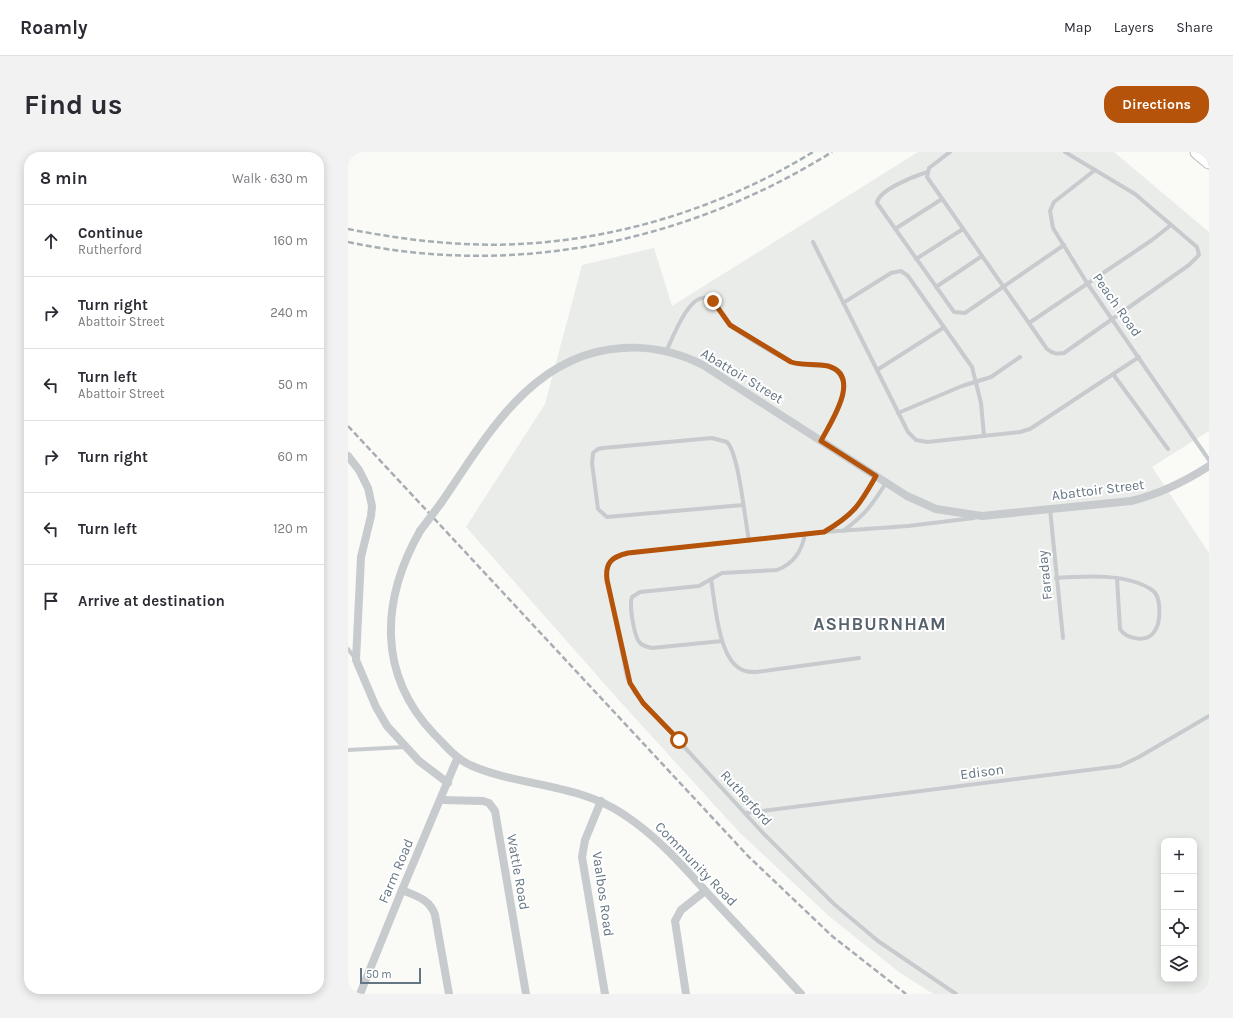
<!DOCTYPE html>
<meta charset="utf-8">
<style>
:root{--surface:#fff;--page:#f2f2f3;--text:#2b2b33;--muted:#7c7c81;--line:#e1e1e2;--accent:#b45309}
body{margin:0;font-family:Karla,sans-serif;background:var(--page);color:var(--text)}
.controls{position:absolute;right:12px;bottom:12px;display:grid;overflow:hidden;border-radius:8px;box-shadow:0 2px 10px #0003}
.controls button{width:36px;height:36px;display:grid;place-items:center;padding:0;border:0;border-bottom:1px solid var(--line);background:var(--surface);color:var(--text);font:20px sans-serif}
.scale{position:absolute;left:12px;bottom:10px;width:61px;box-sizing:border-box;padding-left:4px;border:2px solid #647583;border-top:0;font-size:11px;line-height:14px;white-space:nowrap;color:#647583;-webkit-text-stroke:3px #fff;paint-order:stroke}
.stop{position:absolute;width:12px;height:12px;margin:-9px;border:3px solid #b45309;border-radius:50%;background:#fff}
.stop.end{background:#b45309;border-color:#fff;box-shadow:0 1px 4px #0008}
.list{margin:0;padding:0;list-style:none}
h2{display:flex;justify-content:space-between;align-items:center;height:52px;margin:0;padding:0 16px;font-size:17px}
h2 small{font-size:13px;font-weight:400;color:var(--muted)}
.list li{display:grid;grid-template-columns:26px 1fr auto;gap:12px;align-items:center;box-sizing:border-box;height:72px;padding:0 16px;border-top:1px solid var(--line)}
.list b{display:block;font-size:15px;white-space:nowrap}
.list p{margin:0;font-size:13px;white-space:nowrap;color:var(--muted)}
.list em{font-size:13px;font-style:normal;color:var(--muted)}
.icon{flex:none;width:22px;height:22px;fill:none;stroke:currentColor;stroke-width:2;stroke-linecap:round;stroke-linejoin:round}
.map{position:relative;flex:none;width:861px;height:842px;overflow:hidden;border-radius:16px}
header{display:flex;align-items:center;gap:24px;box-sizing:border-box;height:56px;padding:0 20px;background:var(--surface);border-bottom:1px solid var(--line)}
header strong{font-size:19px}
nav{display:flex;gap:22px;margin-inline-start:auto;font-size:14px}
.intro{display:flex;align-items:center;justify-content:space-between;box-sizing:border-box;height:96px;padding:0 24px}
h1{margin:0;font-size:28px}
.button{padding:10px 18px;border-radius:16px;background:var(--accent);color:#fff;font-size:14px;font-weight:700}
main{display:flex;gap:24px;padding:0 24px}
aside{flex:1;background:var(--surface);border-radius:16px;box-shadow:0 2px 10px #0003}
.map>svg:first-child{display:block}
</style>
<header>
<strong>Roamly</strong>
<nav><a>Map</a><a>Layers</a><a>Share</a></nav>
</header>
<div class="intro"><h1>Find us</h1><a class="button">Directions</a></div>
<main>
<aside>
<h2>8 min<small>Walk · 630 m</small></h2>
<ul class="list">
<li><svg class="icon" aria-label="ahead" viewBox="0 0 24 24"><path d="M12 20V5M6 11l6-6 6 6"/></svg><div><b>Continue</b><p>Rutherford</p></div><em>160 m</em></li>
<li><svg class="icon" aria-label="right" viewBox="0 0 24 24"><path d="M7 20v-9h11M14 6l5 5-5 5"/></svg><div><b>Turn right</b><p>Abattoir Street</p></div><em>240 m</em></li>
<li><svg class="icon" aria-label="left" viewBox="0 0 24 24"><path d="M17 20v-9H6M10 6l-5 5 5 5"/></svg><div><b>Turn left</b><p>Abattoir Street</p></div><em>50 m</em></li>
<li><svg class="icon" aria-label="right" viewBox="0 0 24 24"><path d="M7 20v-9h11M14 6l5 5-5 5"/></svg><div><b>Turn right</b></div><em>60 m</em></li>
<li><svg class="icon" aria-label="left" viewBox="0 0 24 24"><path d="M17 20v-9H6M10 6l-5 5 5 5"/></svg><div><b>Turn left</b></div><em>120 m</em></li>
<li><svg class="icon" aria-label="arrive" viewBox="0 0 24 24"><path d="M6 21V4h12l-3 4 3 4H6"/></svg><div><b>Arrive at destination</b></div></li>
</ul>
</aside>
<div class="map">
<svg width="861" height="842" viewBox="0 0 861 842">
<rect width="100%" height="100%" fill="#fafaf7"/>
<path fill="#eaecea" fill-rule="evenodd" d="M570 0H766L861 80V279L804 315 861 401V842H585L551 820 482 765 391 680 268 545 118 375 197 252 234 113 306 96 324 154ZM816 689H846V827H816Z"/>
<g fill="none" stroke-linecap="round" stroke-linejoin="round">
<defs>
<polyline id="trunk" points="849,0 861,10"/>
</defs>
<use href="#trunk" stroke="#babdc0" stroke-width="15"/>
<g stroke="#c7cbce" stroke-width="4">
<path d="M602 0 581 16 579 25 699 197C705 202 709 202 716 201L841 113 851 103 849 95 787 42 717 0"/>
<polyline points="747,18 706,50 702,59 705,76 739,131 861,308"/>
<path d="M579 20C567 24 530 38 529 51L606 160 617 161 716 93"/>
<polyline points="547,77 594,47"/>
<polyline points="465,90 560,280 568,288 579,290 672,280 682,277 791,205"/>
<polyline points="568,107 615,77"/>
<polyline points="588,135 634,104"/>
<polyline points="495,151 543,121 553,119 560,124 624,215 633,251 636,284"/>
<polyline points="681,171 804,88 823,73"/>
<path d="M318 200C324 187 339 147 355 146 368 144 373 165 381 172 390 180 439 211 450 212 460 214 470 213 480 214 514 229 484 268 473 288"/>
<polyline points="529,218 595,176"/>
<polyline points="765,222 820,297"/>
<polyline points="550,261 614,234 643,225 672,205"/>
<path d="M395 353 259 365 250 357 244 311 245 301 250 297 255 296 364 286 379 290C391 302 397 369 401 389"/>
<polyline points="702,357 715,486"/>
<path d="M479 379C506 362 512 352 528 324"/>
<path d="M495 379C517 363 524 353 538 331"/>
<path d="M708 426C736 424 780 421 804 438 814 444 813 472 806 480 799 491 778 487 772 477L769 426"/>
<path d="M363 427C367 450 370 503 391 516 396 520 402 520 408 520L511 506"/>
<path d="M374 489 304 496C299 495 295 494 292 491 286 485 281 453 284 445L292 440 351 434 374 421 429 418C445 412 454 399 457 382"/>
<polyline points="0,497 7,506"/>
<polyline points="0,598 57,595"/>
<polyline points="398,661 772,614 791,605 861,564"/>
<path d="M608 842 530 789 486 752 415 681 287 541 279 525 258 420C260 406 268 404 280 401L476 380 560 374 626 366"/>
</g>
<g stroke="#c7cbce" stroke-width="8">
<polyline points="0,304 11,318 20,336 24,354 23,364 13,405 8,508 28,555 39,574 71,609 100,631"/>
<path d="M93 351C139 284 184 201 275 196 302 194 331 201 355 213L559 344 588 357 634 364 783 349C812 342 836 330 861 314"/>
<path d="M72 379C33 448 29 522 86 582 98 594 107 606 122 613 172 635 229 631 275 662 309 684 335 714 362 744 393 777 423 809 453 842"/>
<polyline points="93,648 135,649 141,651 147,659 178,842"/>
<polyline points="253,649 237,688 234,705 257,842"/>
<path d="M54 738C68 744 82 747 87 763L101 842"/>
<polyline points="12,842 54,738 109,607"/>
<polyline points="338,842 327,769 333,758 357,739"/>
</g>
<use href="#trunk" stroke="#fff" stroke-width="13"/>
<g stroke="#a7aeb3" stroke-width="2.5" stroke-dasharray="6 3" stroke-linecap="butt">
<path d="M0 77C56 88 114 95 171 92 274 87 377 54 465 0"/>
<path d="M0 90C167 126 340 90 484 0"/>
<polyline points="0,274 400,704 484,784 558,842"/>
</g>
<polyline stroke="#c7cbce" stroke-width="8" points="72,379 93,351"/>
</g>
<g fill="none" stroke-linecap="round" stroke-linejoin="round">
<path stroke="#b45309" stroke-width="5" d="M331 588 295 551 282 531 259 428C257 411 263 405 280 401L476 380C506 362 511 354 528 324L473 289C482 271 515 224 480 214 467 211 455 214 443 210L382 173 365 149"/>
</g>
<g text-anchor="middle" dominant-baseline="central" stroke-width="4" stroke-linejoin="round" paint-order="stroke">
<g font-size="14" fill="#647583" stroke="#fff">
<text transform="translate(769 153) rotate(55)">Peach Road</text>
<text transform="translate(394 224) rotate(31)">Abattoir Street</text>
<text transform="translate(750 338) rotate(-7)">Abattoir Street</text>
<text transform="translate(697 423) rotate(-96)">Faraday</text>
<text transform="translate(634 620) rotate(-7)">Edison</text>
<text transform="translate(398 646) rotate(48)">Rutherford</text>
<text transform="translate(348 712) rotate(46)">Community Road</text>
<text transform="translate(48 719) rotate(-67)">Farm Road</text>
<text transform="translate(170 720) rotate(80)">Wattle Road</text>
<text transform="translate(255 742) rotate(82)">Vaalbos Road</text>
</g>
<g font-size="18" font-weight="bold" letter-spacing="1" fill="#56636e" stroke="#fff">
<text x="532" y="472">ASHBURNHAM</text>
</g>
</g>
</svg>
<div class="controls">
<button>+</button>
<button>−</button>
<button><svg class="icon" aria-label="locate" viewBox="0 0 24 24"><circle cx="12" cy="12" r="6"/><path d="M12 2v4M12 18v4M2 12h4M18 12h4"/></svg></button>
<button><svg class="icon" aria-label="layers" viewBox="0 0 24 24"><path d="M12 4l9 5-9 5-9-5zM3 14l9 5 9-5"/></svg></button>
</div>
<div class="scale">50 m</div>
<div class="stop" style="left:331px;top:588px"></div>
<div class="stop end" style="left:365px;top:149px"></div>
</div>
</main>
